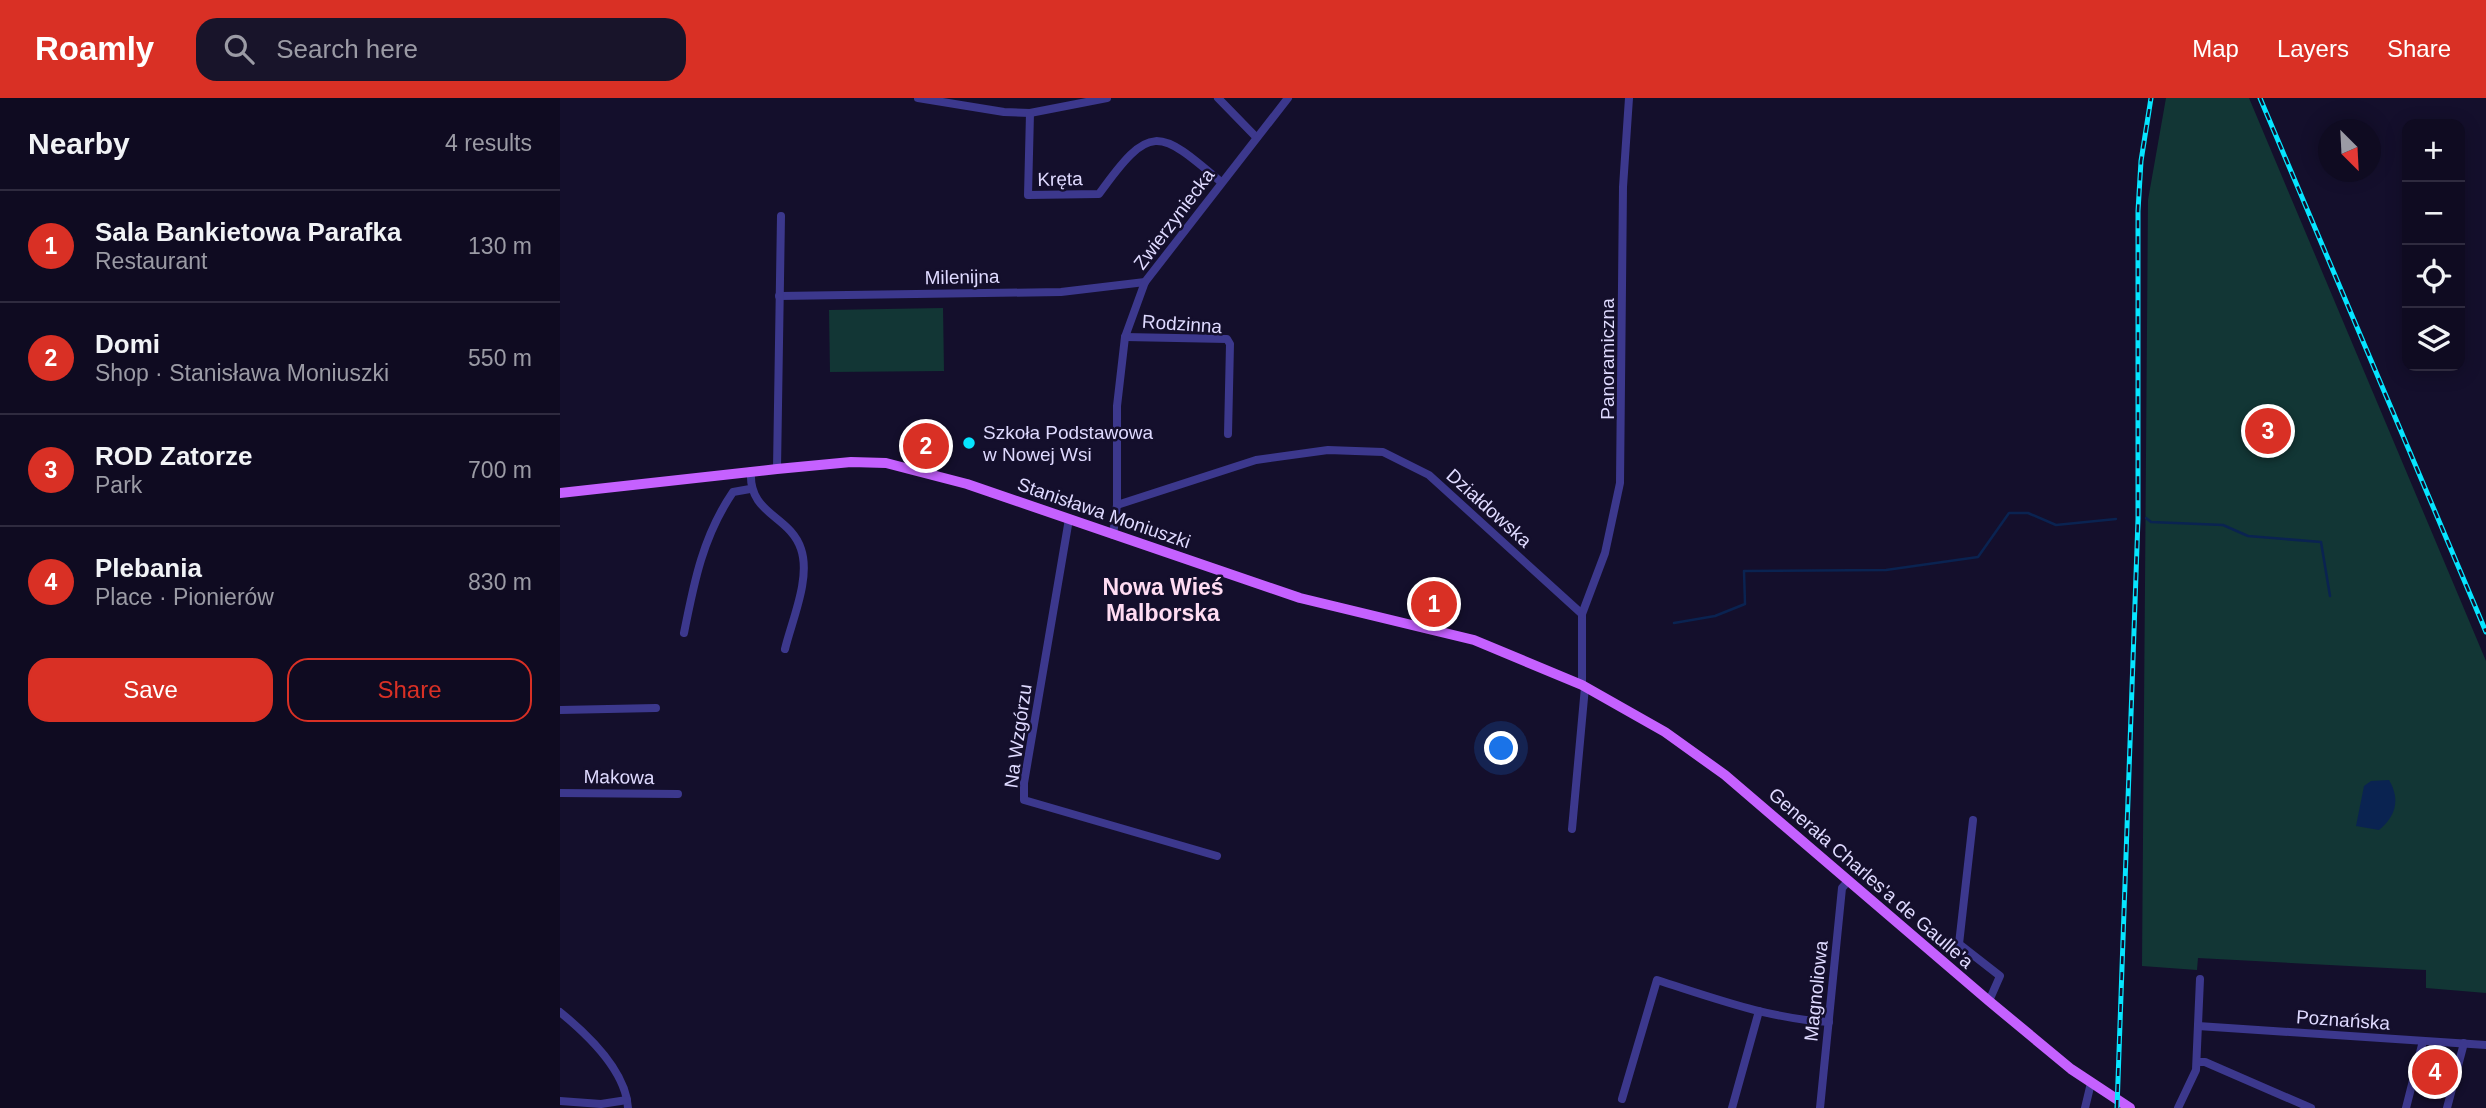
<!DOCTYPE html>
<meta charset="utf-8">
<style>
:root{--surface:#0f0b21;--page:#18142a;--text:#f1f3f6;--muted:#9b9ba5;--line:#2f2b3f;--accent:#d93025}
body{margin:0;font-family:Arial,sans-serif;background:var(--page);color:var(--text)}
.controls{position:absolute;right:21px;top:21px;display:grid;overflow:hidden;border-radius:14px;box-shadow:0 4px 18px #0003}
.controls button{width:63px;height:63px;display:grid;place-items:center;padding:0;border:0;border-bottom:2px solid var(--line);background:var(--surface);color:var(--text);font:35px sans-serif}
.compass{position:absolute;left:1758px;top:21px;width:63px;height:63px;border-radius:50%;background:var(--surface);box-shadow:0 4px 18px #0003;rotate:156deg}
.you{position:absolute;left:942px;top:651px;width:24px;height:24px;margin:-18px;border:5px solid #fff;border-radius:50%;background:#1a73e8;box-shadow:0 0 0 10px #1a73e833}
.badge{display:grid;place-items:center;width:46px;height:46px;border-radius:50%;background:var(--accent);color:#fff;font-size:23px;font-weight:700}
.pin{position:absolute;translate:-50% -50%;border:4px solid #fff;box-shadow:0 2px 7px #0006}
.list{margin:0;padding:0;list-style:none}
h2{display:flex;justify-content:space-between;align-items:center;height:91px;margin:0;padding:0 28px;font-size:30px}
h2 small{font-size:23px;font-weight:400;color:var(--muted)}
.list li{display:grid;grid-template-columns:46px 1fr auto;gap:21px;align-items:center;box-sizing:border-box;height:112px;padding:0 28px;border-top:2px solid var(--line)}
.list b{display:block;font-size:26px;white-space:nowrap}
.list p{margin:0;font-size:23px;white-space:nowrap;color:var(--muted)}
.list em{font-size:23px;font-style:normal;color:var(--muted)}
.actions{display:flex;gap:14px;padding:21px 28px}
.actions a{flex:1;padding:16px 0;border:2px solid var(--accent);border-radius:21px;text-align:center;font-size:24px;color:var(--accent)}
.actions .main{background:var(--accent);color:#fff}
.icon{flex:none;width:38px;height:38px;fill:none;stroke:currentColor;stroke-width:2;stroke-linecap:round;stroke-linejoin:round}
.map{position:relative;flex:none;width:1926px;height:1010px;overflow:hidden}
header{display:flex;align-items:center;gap:42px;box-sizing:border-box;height:98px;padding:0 35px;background:var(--accent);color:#fff}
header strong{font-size:33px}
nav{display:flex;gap:38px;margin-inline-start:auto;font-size:24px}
.search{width:490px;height:63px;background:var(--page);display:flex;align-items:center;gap:18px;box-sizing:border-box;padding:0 24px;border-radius:21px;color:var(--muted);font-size:26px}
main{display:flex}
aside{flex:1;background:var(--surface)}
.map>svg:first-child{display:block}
</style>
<header>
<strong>Roamly</strong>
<div class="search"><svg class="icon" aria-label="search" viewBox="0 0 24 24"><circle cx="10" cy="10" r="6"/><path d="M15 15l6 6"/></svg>Search here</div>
<nav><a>Map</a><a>Layers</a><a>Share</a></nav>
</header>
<main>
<aside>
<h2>Nearby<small>4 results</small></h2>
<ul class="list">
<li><span class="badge">1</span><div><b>Sala Bankietowa Parafka</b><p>Restaurant</p></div><em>130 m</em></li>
<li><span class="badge">2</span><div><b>Domi</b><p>Shop · Stanisława Moniuszki</p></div><em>550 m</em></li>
<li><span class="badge">3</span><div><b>ROD Zatorze</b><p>Park</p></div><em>700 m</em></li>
<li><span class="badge">4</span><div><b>Plebania</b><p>Place · Pionierów</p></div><em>830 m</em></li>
</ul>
<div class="actions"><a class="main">Save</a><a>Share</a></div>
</aside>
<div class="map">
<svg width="1926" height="1010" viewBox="0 0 1926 1010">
<rect width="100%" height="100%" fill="#140f2c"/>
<g fill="#123635">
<polygon points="1606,0 1689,0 1926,563 1926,895 1866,890 1866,872 1638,860 1637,872 1582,868 1588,102"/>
<polygon points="383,210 384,273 270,274 269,212"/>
</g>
<path fill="#0a2351" d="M1829 682C1841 702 1835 719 1819 732L1796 728 1804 688 1811 683Z"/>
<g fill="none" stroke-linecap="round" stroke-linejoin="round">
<g stroke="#0a2351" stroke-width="2.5">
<polyline points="1586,420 1591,424 1663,427 1688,438 1761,444 1770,498"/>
<polyline points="1114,525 1155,518 1185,506 1184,473 1326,472 1418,459 1449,415 1468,415 1496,427 1556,421"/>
</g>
<g stroke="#3c388d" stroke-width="8">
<polyline points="358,0 444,14 470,15 547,0"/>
<polyline points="658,0 696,39"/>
<path d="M470 15 468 97 539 96C590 25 598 30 661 84"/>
<polyline points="219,198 501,194 585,184"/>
<polyline points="565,239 667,241 670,246 668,336"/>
<polyline points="217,371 221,118"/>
<path d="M191 373C188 417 230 417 241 451 251 480 232 522 225 551"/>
<polyline points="557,407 557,308 565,239 585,184 728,0"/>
<polyline points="509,421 464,685 464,702 657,758"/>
<polyline points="553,437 557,407 696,362 768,352 823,354 869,377 1022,516 1022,587"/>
<polyline points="1022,516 1045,455 1060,385 1063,89 1069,0"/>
<path d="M124 535C134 484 143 438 173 394L190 391"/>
<polyline points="0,612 96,610"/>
<polyline points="0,695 118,696"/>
<polyline points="1413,722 1399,846 1440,878 1429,903"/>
<polyline points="1012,731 1025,589"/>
<path d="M0 914C27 936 66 973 68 1010"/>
<polyline points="1638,928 1926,947"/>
<polyline points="1637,964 1645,964 1751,1010"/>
<path d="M1062 1001 1097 882C1154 900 1210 921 1269 924"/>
<polyline points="0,1003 41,1006 67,1002"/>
<polyline points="1172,1010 1199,913"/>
<polyline points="1260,1010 1282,790 1289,782"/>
<polyline points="1525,1010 1531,985"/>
<polyline points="1618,1010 1636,972 1640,881"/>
<polyline points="1846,1010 1863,943"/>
<polyline points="1887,1010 1904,945"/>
</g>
<polyline stroke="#c561ff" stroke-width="10" points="0,395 217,371 291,364 326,365 407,386 740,500 914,542 1022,587 1105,634 1165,677 1429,903 1511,971 1570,1010"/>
<defs>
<g id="rail">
<polyline points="1700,0 1926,534"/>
<polyline points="1557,1010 1578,421 1578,113 1581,63 1591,0"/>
</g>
</defs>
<use href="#rail" stroke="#06e5ff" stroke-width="5"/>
<use href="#rail" stroke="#140f2c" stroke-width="2.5" stroke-dasharray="8" stroke-linecap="butt"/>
</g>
<circle fill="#06e5ff" stroke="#140f2c" stroke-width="2.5" cx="409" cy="345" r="7"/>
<g text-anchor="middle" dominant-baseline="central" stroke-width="5" stroke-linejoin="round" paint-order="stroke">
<g font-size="19" fill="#dfdaff" stroke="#140f2c">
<text transform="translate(500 81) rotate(-1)">Kręta</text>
<text transform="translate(614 121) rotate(-53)">Zwierzyniecka</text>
<text transform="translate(402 179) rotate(-1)">Milenijna</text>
<text transform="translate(622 226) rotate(4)">Rodzinna</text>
<text transform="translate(1047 261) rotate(-90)">Panoramiczna</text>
<text transform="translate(929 410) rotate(42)">Działdowska</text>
<text transform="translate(544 415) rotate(19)">Stanisława Moniuszki</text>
<text transform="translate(458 638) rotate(-82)">Na Wzgórzu</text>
<text transform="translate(59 679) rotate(1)">Makowa</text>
<text transform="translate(1311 780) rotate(41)">Generała Charles'a de Gaulle'a</text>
<text transform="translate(1256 893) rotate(-84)">Magnoliowa</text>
<text transform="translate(1783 922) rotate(4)">Poznańska</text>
</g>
<g font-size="19" fill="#dfdaff" stroke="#140f2c" text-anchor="start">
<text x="423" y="334">Szkoła Podstawowa<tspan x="423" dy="22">w Nowej Wsi</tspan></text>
</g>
<g font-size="23" font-weight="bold" fill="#ffdcf2" stroke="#140f2c">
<text x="603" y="489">Nowa Wieś<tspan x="603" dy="26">Malborska</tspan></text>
</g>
</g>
</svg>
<div class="controls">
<button>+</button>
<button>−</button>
<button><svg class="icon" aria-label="locate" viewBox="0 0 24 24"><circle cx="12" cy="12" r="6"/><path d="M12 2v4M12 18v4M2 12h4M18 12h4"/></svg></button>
<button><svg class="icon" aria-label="layers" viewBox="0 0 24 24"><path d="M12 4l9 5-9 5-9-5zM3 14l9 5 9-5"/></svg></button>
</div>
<svg class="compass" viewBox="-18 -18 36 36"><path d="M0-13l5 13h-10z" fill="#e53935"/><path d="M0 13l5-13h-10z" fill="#9b9ba5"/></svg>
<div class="you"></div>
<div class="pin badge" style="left:874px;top:506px">1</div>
<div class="pin badge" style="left:366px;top:348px">2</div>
<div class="pin badge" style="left:1708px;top:333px">3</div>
<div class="pin badge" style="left:1875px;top:974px">4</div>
</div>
</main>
